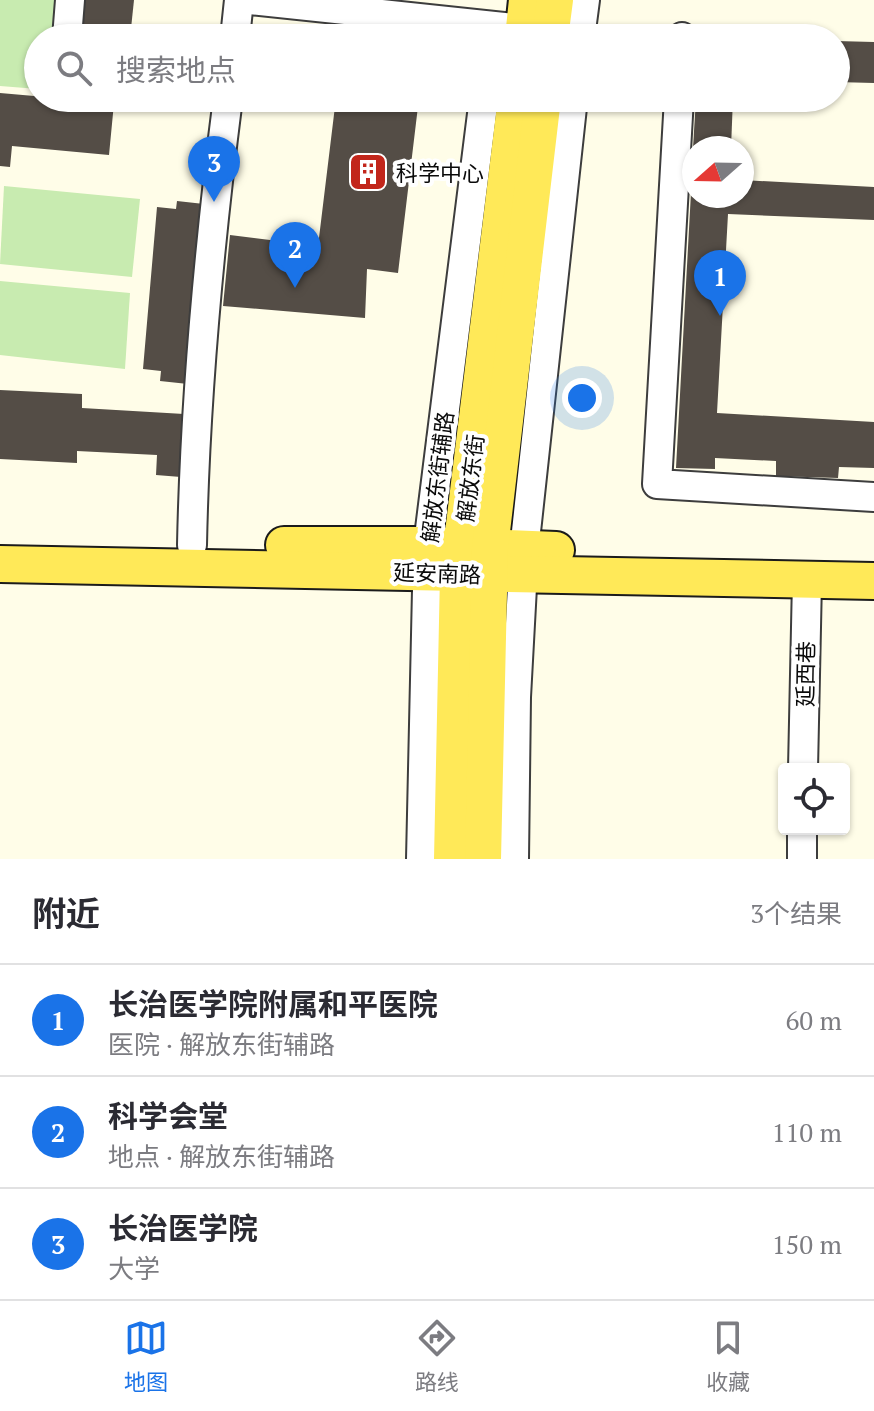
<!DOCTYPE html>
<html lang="zh">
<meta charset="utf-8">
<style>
:root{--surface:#fff;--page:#f2f2f3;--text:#2b2b33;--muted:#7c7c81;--line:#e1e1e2;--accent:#1a73e8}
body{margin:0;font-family:"PT Serif","Noto Sans SC",serif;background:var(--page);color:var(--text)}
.controls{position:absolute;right:24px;bottom:24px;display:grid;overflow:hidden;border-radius:8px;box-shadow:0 2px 6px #0004}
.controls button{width:72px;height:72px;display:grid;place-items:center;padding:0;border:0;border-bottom:2px solid var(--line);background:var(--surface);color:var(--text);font:40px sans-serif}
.compass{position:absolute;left:682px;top:136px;width:72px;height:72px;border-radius:50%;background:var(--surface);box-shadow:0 2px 6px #0004;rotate:250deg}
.you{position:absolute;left:582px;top:398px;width:28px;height:28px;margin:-20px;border:6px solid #fff;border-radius:50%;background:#1a73e8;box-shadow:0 0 0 12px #1a73e833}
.badge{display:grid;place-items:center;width:52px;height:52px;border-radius:50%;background:var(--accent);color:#fff;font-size:26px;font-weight:700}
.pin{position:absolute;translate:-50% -66px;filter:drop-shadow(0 2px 4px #0008)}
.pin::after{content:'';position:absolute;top:42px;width:28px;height:24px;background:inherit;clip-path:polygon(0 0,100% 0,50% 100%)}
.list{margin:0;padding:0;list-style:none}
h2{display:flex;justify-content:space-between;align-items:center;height:104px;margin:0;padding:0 32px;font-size:34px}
h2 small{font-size:26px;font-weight:400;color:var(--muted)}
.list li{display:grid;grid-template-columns:52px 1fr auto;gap:24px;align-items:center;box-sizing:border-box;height:112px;padding:0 32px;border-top:2px solid var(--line)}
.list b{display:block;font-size:30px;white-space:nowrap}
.list p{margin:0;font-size:26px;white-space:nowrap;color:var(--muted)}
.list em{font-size:26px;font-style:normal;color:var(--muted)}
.icon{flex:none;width:44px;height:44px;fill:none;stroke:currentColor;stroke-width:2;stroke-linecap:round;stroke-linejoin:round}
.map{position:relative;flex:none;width:874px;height:859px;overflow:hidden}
.search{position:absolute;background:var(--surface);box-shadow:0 2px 6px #0004;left:24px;right:24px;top:24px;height:88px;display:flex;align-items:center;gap:20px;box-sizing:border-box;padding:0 28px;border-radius:44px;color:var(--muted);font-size:30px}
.sheet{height:440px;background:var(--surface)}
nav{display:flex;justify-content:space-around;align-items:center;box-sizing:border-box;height:112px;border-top:2px solid var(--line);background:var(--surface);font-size:22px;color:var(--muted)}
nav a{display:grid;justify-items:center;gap:4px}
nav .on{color:var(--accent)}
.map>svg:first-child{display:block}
</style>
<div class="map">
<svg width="874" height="859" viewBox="0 0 874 859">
<rect width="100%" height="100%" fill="#fffde8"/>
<g fill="#c8ebb0">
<polygon points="0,0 63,0 60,38 38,38 38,89 0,86"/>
<polygon points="4,186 140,199 132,277 0,264"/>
<polygon points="0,281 130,293 125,369 0,355"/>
</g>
<g fill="#544d46">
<polygon points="84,0 134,0 130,38 80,38"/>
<polygon points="836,41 874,42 874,83 836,82"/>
<polygon points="0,93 114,103 109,155 12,146 10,167 0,166"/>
<polygon points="336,98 419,98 398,273 367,269 365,318 223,306 230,235 318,246"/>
<polygon points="696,98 733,98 731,148 693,148"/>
<polygon points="692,174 694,175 694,196 742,196 742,180 874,187 874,220 728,214 717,413 874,422 874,468 839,467 838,478 776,476 776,461 715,458 715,469 676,468"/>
<polygon points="177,201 204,204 188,384 160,381 161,371 143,369 157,207 176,209"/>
<polygon points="0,390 82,394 82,408 184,414 181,477 156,475 157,455 77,451 77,463 0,459"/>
</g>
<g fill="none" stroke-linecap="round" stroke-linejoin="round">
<defs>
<g id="minor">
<polyline points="249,0 524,29"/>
<polyline points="67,38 70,0"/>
<polyline points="235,38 239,0"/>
<polyline points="580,38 585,0"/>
<polyline points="682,38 682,37"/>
<polyline points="679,98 657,484 874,497"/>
<path d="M192 545C195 395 209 247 228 98"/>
<polyline points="803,769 807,580"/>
<polyline points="421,859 428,545 484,98"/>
<polyline points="514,859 516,697 524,550 573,98"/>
<polyline points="802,859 802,829"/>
</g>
<g id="major">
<polyline points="523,38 527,0"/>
<polyline points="550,38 555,0"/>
<polyline points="284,545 428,545 556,550"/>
<polyline points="0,564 874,581"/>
<polyline points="452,859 458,574 516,98"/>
<polyline points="483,859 490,548 543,98"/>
</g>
</defs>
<use href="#minor" stroke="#3d3d3d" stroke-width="32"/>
<use href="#major" stroke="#1b1b1b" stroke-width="40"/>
<use href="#minor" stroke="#fff" stroke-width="28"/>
<use href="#major" stroke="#ffe958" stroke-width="36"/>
</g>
<defs>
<symbol id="building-square" viewBox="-11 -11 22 22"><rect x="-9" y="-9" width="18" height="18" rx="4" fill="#c2261b" stroke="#fff"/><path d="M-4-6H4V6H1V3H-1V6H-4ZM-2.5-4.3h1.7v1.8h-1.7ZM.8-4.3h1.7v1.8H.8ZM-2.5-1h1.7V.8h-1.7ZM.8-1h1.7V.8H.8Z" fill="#fff"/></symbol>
</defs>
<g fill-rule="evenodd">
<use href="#building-square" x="346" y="150" width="44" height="44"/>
</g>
<g text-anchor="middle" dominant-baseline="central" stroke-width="8" stroke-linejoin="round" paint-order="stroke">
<g font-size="22" fill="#0a0a0a" stroke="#fff" text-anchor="start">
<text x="396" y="172">科学中心</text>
</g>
<g font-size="22" fill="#0a0a0a" stroke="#fff">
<text transform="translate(437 477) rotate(-83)">解放东街辅路</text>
<text transform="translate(470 478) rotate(-83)">解放东街</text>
<text transform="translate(437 573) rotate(2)">延安南路</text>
<text transform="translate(805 674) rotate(-89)">延西巷</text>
</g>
</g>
</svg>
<div class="controls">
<button><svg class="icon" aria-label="locate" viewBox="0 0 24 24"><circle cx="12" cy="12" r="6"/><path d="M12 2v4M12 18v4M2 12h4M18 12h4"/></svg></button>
</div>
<svg class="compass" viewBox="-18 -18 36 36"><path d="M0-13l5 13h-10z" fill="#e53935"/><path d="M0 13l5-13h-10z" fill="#7c7c81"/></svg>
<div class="you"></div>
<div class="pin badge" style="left:720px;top:316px">1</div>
<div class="pin badge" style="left:295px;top:288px">2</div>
<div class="pin badge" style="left:214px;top:202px">3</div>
<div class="search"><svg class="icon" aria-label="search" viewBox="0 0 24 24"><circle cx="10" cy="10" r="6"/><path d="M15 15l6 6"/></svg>搜索地点</div>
</div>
<section class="sheet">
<h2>附近<small>3个结果</small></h2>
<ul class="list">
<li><span class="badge">1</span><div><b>长治医学院附属和平医院</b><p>医院 · 解放东街辅路</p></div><em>60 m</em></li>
<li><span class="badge">2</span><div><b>科学会堂</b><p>地点 · 解放东街辅路</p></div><em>110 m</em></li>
<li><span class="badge">3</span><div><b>长治医学院</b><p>大学</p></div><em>150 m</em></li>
</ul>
</section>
<nav>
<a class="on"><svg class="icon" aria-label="map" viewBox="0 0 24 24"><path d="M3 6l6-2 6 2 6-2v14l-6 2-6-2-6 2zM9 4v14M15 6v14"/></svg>地图</a>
<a><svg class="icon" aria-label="directions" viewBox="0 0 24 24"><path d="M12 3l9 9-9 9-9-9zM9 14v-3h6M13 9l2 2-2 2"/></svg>路线</a>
<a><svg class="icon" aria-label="saved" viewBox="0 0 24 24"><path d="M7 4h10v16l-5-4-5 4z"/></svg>收藏</a>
</nav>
